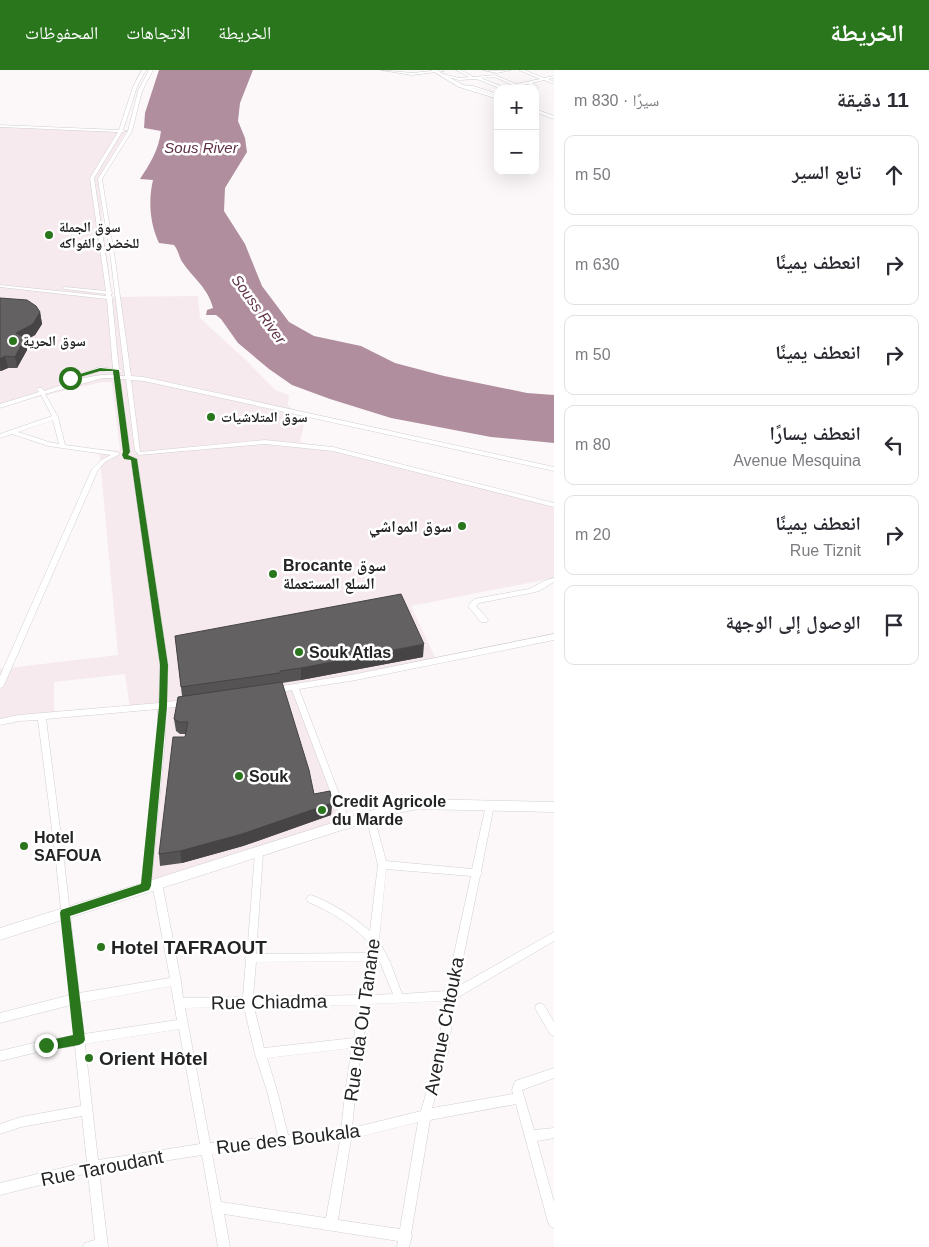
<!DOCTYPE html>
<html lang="ar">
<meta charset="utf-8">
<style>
:root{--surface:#fff;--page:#f2f2f3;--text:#2b2b33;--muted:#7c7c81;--line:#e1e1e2;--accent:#29761d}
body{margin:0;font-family:Helvetica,"Noto Naskh Arabic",sans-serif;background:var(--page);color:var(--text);direction:rtl}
.controls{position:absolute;right:15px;top:15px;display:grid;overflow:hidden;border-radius:10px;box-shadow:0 5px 20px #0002}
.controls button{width:45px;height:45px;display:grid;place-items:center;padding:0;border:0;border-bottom:1px solid var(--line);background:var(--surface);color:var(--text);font:25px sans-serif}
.stop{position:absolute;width:15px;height:15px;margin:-11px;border:4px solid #29761d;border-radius:50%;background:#fff}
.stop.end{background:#29761d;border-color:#fff;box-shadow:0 1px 5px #0008}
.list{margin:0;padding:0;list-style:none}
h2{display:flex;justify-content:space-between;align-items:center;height:65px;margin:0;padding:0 20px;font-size:21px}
h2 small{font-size:16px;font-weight:400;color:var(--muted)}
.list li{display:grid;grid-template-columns:32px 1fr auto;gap:15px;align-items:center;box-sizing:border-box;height:80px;margin:0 10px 10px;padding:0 10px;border:1px solid var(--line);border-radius:10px}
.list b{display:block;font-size:19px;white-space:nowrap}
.list p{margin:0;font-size:16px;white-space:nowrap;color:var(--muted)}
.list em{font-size:16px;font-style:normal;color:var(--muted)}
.icon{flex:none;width:28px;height:28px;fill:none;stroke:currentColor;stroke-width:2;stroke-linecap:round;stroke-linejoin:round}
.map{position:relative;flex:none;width:554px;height:1177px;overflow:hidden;direction:ltr}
header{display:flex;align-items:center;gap:30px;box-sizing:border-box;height:70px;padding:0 25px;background:var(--accent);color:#fff}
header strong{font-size:24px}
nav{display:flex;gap:28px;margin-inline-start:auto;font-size:18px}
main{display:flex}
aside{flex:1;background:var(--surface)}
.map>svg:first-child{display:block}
</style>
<header>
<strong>الخريطة</strong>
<nav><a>الخريطة</a><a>الاتجاهات</a><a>المحفوظات</a></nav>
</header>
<main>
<aside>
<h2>11 دقيقة<small>سيرًا · 830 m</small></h2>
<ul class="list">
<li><svg class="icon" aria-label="ahead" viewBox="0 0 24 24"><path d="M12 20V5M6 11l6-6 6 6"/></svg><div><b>تابع السير</b></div><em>50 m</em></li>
<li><svg class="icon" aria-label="right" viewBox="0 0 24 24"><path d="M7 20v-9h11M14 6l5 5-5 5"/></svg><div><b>انعطف يمينًا</b></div><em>630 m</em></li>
<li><svg class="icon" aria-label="right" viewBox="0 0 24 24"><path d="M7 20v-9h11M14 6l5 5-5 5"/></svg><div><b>انعطف يمينًا</b></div><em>50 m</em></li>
<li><svg class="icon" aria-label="left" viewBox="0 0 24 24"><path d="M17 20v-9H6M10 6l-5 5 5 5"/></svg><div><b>انعطف يسارًا</b><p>Avenue Mesquina</p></div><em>80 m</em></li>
<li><svg class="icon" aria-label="right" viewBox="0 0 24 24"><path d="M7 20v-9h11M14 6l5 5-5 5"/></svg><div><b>انعطف يمينًا</b><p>Rue Tiznit</p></div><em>20 m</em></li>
<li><svg class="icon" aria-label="arrive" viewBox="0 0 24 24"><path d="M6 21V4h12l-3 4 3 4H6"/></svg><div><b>الوصول إلى الوجهة</b></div></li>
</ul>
</aside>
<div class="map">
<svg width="554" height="1177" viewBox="0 0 554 1177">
<rect width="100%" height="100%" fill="#fcf8f9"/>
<polygon fill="#f6eaef" points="0,57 126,62 98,109 112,227 198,226 200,248 248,292 275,320 289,325 288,335 305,350 300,372 554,436 554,508 411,536 436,589 299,617 347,755 146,816 169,632 130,639 125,604 54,612 54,643 0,649 0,599 118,585 99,379 120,381 112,312 102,312 0,336"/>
<path fill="#b08e9d" d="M159 0H253L240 33 238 51 245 68 247 82 225 118 224 141 245 174 262 216 289 252 314 266 361 276 395 293 444 306 527 323 554 325V373L491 367 391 348 330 329 292 315 269 299 238 273 221 249 216 245H206L207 240 213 238C208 218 194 209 183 193 179 188 179 181 174 175L159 173C150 154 148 131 153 110L140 109C150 94 159 79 161 61L144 58 145 43Z"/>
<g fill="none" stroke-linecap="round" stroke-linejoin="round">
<defs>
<g id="minor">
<path d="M142 0H146L137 17 123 60 127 61 122 62 94 108 111 221 113 223 111 224V226L114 228 112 229 118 291 119 299 123 301 119 303 120 306H125L111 190 98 109 128 61 138 21 149 0H153L142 21 132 61 102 109 115 190 131 306 144 307 554 397V401L144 311 131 310 140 382 265 370 333 377 554 433V437L333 381 265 374 138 385V383L135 381 126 309H120L130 382 127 384 124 382 115 308H103L45 324 58 347 65 375 117 382 120 384 105 392 98 400 4 615 3 617 0 618V606L92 399 101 390 111 385 48 376 12 364 0 368V364L52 346 41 325 0 338V334L39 322 37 319 38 318H42L44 321C66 314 90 303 114 305V302L100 301 61 313 58 311 100 297 113 299 107 229 0 217V215L106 226V224L65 219 63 218 65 217 106 221 90 108 118 62 0 57V55L119 60 133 17ZM53 350 59 374 49 372 18 362Z"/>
<polygon points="381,0 412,3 442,0 444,1 412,5"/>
<path d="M456 0H461L473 7 495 5 516 14 540 9 519 0H524L544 8 554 6V8L548 9 554 12V14L544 10 532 13 538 17 535 22 534 17 528 14 504 19H498V20L496 19 499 18 477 9 459 10 437 4 439 3 459 8 469 7ZM495 7 512 15 503 17 481 8Z"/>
<polygon points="483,0 497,1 511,0 497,3"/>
<polygon points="461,15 473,16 498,24 498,26 473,18 460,17"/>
<path d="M134 387 137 389 168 595 166 632 185 630 188 631 189 633 188 635 185 636 166 638 165 670 151 816 149 819 146 820 143 819 141 816 157 670 158 639 46 649 63 782 79 923 170 908 152 813 154 810 157 809 160 810 162 813 181 911 183 928 243 927 246 890 245 888 247 885 255 783 256 780 259 779 262 780 263 783 256 884 367 883 369 873C353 855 330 841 308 832L306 829 308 826 311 825C332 833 353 846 370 861L378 795 366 746 367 743 370 742 373 743 374 746 386 791 472 799 486 735 487 733 490 732 493 733 494 735 481 801 482 803 480 806 457 917 554 862V871L455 929 448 982 432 1038 513 1024 512 1020 515 1011 554 998V1008L522 1020 534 1060 554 1058V1068L537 1071 554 1132V1158L550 1156 548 1152 516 1034 430 1050 411 1164 412 1166 409 1177H397L398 1171 224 1144 230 1177H218L202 1085 99 1101 108 1177H83L85 1173 95 1170 88 1103 0 1125V1113L87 1092 82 1046 21 1057 0 1064V1054L21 1047 81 1036 75 976 46 980 0 991V981L46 970 74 966 71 935 0 953V943L70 925 55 782 38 650 19 651 0 655V649L19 645 159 633 160 595 131 389ZM386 799 471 806 446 921 402 924 390 892 379 871ZM377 885 393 924 370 925ZM366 891 360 925 253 927 256 892ZM171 916 177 950 84 964 80 933ZM444 931 438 982 421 1041 352 1058 356 1016 369 934ZM359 935 354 968 264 978 254 937ZM244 937 255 984 268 1024 278 1066 210 1073 185 938ZM179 959 200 1074 98 1090 85 974ZM352 978 346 1016 341 1060 288 1065 278 1024 267 988ZM418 1052 400 1159 338 1150 351 1069ZM340 1071 326 1148 221 1132 212 1084Z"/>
<polygon points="554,508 554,512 539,521 531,523 479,533 476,536 487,548 488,550 487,552 481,552 468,536 474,529 529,519 546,510"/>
<polygon points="554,564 554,570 356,610 299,619 351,755 350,758 347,759 344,758 343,755 292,620 276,623 273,622 272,620 273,618 276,617 356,604"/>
<polygon points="540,933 544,935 554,952 554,966 550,964 535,938 536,935"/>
</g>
<g id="tertiary">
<polygon points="431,0 436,0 463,15 498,26 498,29 459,17"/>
<polygon points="535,39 554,46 554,49 535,42"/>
<polygon points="418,729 554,732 554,742 418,739 392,744 0,870 0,858 392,734"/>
</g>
</defs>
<use href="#minor" stroke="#d2cfd0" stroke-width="1"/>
<use href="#tertiary" stroke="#d2cfd0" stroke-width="1"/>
<use href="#minor" fill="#fff" fill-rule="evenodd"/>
<use href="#tertiary" fill="#fff" fill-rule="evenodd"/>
</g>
<g fill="#565354">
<polygon points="0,228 40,242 42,254 35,265 26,270 27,280 17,298 8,298 1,301 0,301"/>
<polygon points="175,566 423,587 301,610 282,613 314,724 332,733 331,745 243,776 182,793 160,796 159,784 186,664 180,664 176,661 174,649 182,626"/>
</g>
<g fill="#464445">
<polygon points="40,242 42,254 35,265 26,270 27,280 17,298 15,287 16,263"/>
<polygon points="5,286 8,298 1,301 0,295 0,289"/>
<polygon points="424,574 423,587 301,610 301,598"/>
<polygon points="332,733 331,745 243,776 182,793 180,781"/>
</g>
<g fill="#646162" stroke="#464445">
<polygon points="0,228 27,230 36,236 40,242 33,254 16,263 25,268 15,287 5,286 0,289"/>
<polygon points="401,524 424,574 301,598 280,601 280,603 181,617 175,566"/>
<polygon points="282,612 309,700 314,724 330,721 332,733 242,764 180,781 159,784 173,667 185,667 188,652 179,652 174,649 178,627"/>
</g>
<polygon fill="#29761d" points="100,298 119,300 130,382 128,385 137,389 168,595 167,636 151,816 149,820 70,846 85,970 83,973 79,975 46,981 42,979 41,975 42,972 73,965 60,843 61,840 141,814 159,636 160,595 131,390 124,389 122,385 123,382 113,301 100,301 70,310 67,308"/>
<g fill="#29761d" stroke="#fff" stroke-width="2">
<circle cx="49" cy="165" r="5"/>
<circle cx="13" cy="271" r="5"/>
<circle cx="211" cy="347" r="5"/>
<circle cx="462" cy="456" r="5"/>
<circle cx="273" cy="504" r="5"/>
<circle cx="299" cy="582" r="5"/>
<circle cx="239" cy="706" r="5"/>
<circle cx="322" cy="740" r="5"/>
<circle cx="24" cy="776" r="5"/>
<circle cx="101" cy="877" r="5"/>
<circle cx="89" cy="988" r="5"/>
</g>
<g text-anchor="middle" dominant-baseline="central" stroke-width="5" stroke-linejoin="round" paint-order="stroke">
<g font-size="14" font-weight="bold" fill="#252424" stroke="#fff" text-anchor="start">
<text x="59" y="157">سوق الجملة<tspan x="59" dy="16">للخضر والفواكه</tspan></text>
<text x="23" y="271">سوق الحرية</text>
<text x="221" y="347">سوق المتلاشيات</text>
</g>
<g font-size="15" font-style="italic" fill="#603047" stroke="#fff">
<text x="201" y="77">Sous River</text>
<text transform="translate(259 239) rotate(54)">Souss River</text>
</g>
<g font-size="16" font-weight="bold" fill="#252424" stroke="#fff" text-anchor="start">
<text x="452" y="456" text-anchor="end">سوق المواشي</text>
<text x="283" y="495">Brocante سوق<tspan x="283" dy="18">السلع المستعملة</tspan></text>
<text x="309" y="582">Souk Atlas</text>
<text x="249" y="706">Souk</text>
<text x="332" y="731">Credit Agricole<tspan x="332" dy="18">du Marde</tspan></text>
<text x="34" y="767">Hotel<tspan x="34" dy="18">SAFOUA</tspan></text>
</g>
<g font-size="19" font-weight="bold" fill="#252424" stroke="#fff" text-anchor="start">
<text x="111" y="877">Hotel TAFRAOUT</text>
<text x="99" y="988">Orient Hôtel</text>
</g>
<g font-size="19" fill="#252424" stroke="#fff">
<text transform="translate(269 932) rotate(-1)">Rue Chiadma</text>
<text transform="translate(362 950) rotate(-82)">Rue Ida Ou Tanane</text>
<text transform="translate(444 956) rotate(-79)">Avenue Chtouka</text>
<text transform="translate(288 1069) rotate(-7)">Rue des Boukala</text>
<text transform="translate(102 1098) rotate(-11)">Rue Taroudant</text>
</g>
</g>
</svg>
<div class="controls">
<button>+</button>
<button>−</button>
</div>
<div class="stop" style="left:70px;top:308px"></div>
<div class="stop end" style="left:46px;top:975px"></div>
</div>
</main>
